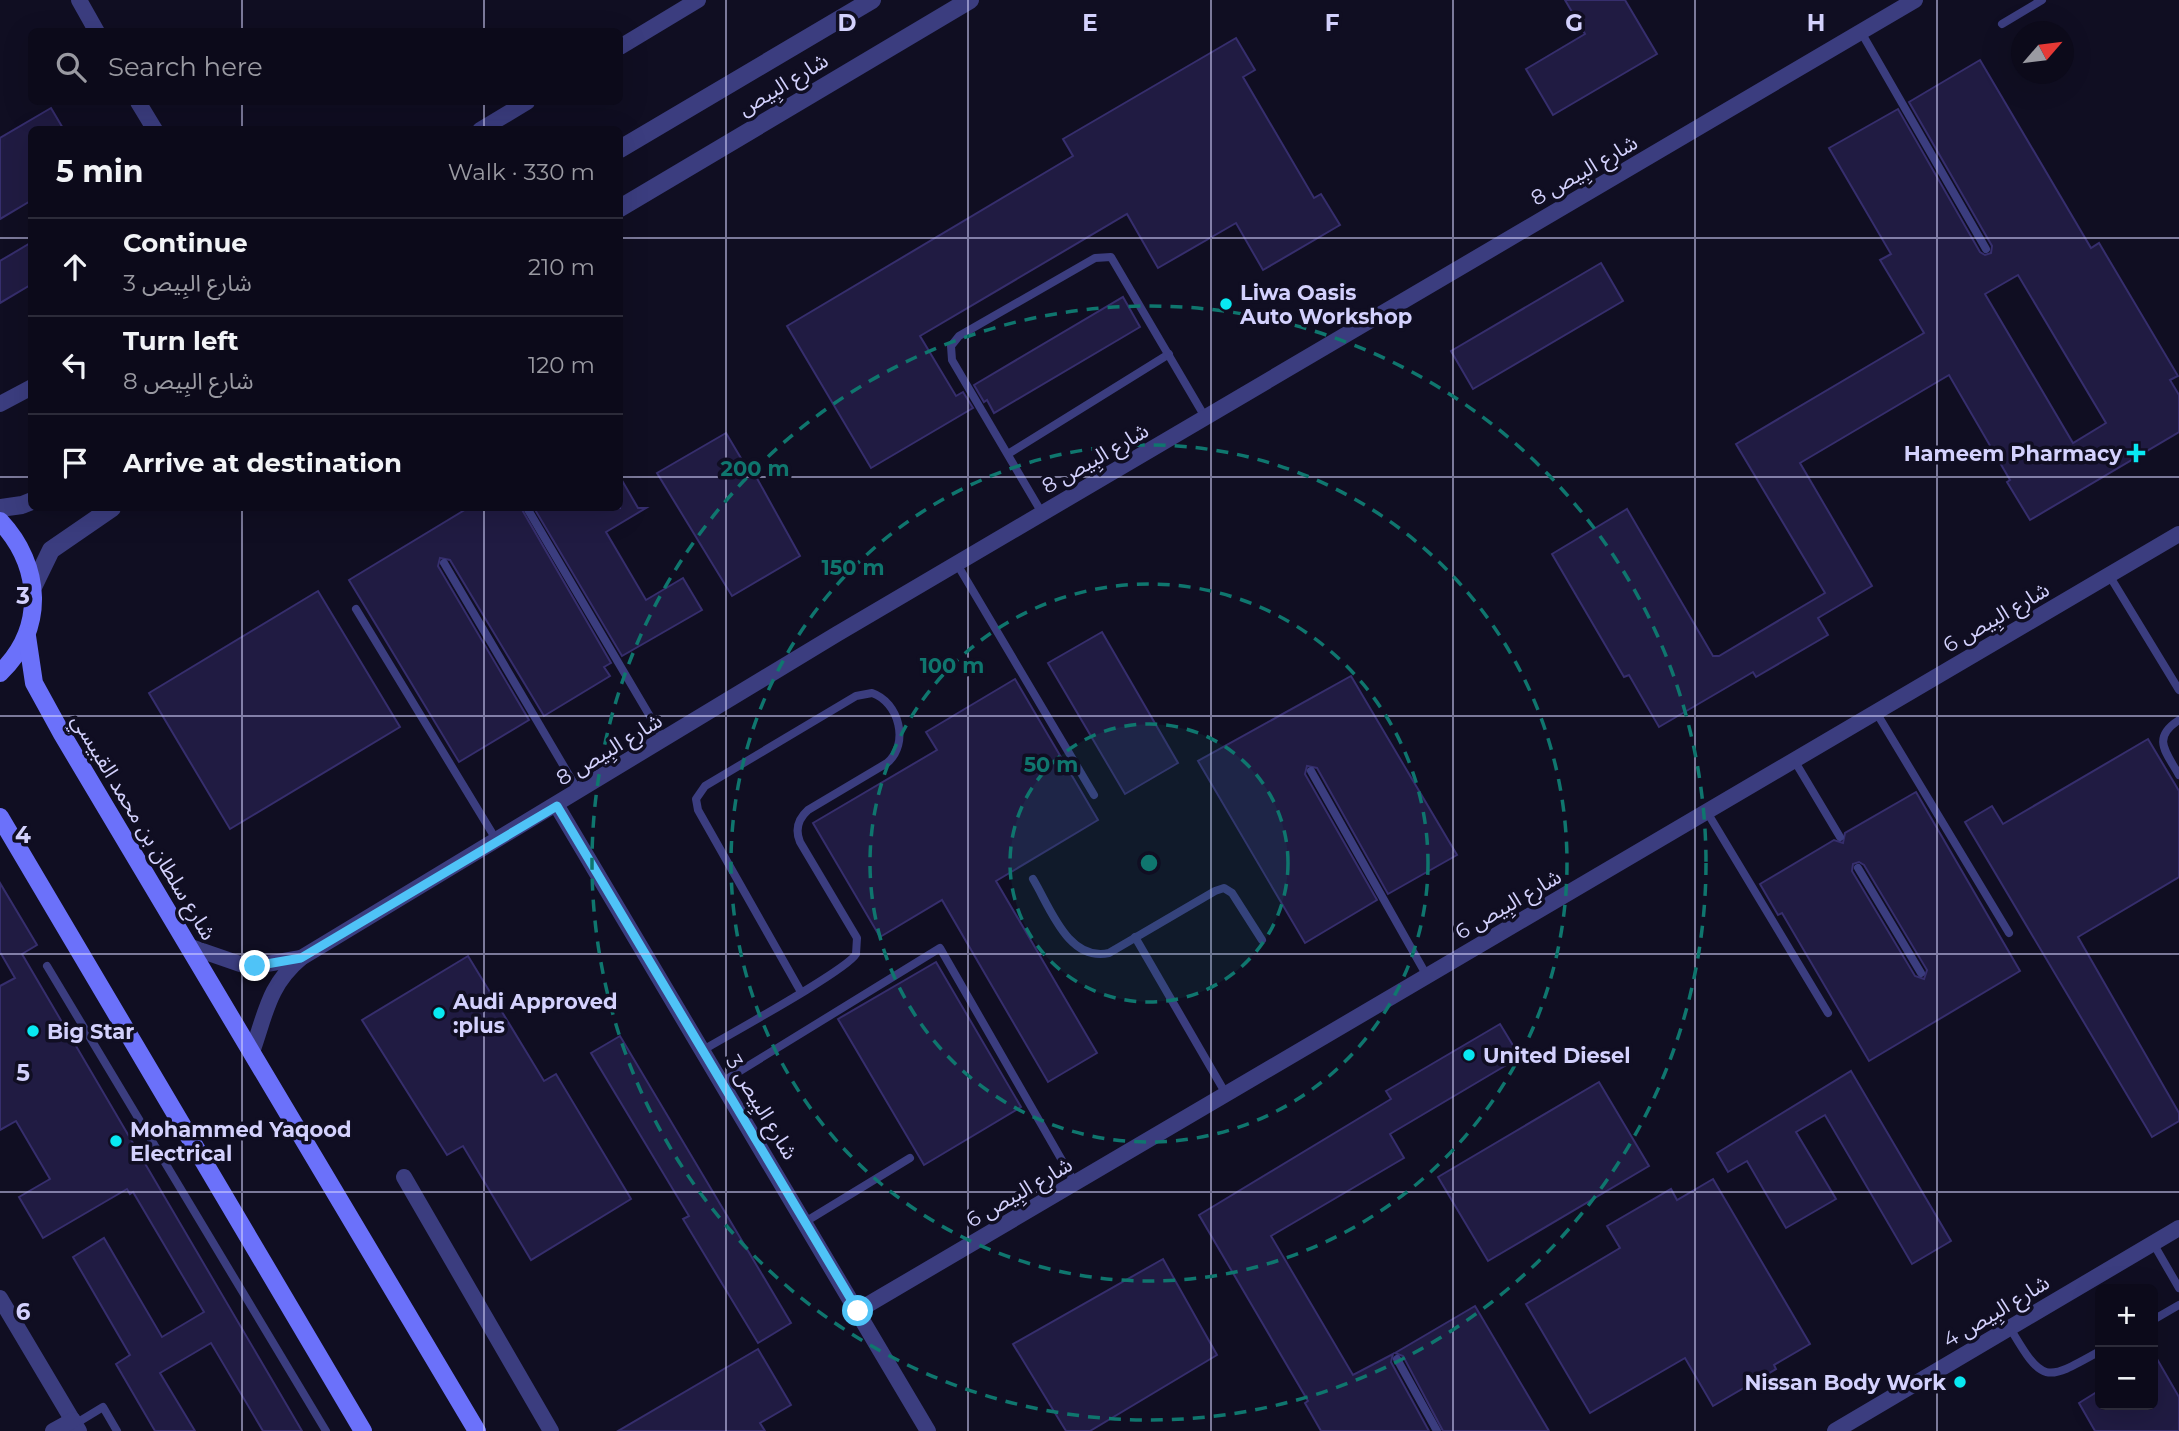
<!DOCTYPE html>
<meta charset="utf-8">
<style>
:root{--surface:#0c0a1a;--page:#1a1827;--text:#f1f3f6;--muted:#9a9aa2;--line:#2c2b39}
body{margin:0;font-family:Montserrat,"Noto Sans Arabic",sans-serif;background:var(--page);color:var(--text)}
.controls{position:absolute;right:21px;bottom:21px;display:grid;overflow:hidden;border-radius:10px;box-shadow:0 7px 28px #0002}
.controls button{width:63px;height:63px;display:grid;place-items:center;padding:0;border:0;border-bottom:2px solid var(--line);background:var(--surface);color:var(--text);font:35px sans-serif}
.compass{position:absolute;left:2011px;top:21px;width:63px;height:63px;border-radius:50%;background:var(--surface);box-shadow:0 7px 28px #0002;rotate:62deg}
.stop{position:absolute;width:21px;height:21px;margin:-16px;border:5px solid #4fc3f7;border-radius:50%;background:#fff}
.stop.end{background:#4fc3f7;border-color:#fff;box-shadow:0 2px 7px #0008}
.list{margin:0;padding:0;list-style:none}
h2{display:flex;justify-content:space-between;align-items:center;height:91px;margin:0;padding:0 28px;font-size:30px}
h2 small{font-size:23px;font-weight:400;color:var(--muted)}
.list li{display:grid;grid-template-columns:46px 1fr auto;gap:21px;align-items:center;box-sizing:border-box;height:98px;padding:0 28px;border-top:2px solid var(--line)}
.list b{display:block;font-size:26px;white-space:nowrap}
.list p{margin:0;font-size:23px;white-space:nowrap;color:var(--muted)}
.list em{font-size:23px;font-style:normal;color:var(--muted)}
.icon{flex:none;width:38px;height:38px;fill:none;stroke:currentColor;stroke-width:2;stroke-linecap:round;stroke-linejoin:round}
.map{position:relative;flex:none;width:2179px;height:1431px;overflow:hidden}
.search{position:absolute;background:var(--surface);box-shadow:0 7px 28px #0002;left:28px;top:28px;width:595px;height:77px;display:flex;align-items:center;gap:18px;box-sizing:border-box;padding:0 24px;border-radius:10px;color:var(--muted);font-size:26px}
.panel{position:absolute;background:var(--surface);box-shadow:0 7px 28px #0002;left:28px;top:126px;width:595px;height:385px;border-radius:10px}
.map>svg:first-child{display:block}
</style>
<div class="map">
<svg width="2179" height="1431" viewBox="0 0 2179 1431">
<rect width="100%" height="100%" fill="#100e22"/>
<g fill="#201b42" stroke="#362e6d" stroke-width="2" fill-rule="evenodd">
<polygon points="1565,0 1625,0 1657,54 1553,115 1526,69 1585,34"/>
<polygon points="1236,38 1255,70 1243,77 1314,198 1321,194 1340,225 1263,270 1236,223 1158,268 1127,214 920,336 956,396 963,392 973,408 871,468 787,326 1073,156 1063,139"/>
<path d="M1980 60 2091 248 2099 243 2178 376 2170 380 2179 395V432L2030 520 2007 482 2010 480 1949 375 1800 463 1872 586 1818 618 1828 635 1756 677 1753 672 1659 727 1629 675 1624 677 1552 554 1627 509 1713 656H1719L1825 593 1736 444 1924 333 1880 260 1891 254 1829 148 1898 109 1980 252 1985 255 1991 253 1992 246 1909 102ZM2018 275 2106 423 2073 443 1985 294Z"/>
<polygon points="51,108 64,130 32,130 32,200 0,219 0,138"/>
<polygon points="32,242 32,284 0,303 0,261"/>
<polygon points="1601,263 1623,301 1473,389 1451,351"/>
<polygon points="1123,297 1140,327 994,413 987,400 984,402 974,385"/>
<polygon points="726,433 751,475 754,473 800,556 732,596 657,473"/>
<polygon points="620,477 638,508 646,508 606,532 646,600 683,578 702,610 622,656 534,508 620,508"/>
<polygon points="468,508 521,508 611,663 604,667 610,676 544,716 450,560 440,558 438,566 529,720 459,762 349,580"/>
<polygon points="318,591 400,727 230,829 149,693"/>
<polygon points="1102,632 1178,763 1125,794 1048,663"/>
<polygon points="1351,676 1457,855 1388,894 1317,768 1307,766 1305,774 1377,900 1305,943 1198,761"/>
<polygon points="1015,679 1098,820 996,881 1097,1053 1048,1082 942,900 880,937 813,823 937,750 926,732"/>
<polygon points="2148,739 2179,791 2179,877 2078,937 2179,1113 2179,1121 2152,1137 1965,822 1992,806 2003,824"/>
<path d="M1916 792 2020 971 1869 1061 1782 913 1778 915 1760 884 1834 840 1843 843 1845 833ZM1859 862 1864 865 1927 970 1924 979 1915 976 1852 871 1853 864Z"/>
<polygon points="0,883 37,945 22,954 302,1431 263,1431 211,1343 160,1373 195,1431 155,1431 116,1364 130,1355 73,1257 104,1238 162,1337 204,1312 133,1192 130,1194 127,1189 43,1238 19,1197 50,1179 16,1121 0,1130 0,986 15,978 0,952"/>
<polygon points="468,956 544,1081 556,1074 631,1199 531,1260 463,1146 447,1155 362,1020"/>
<polygon points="936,962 1021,1107 924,1165 838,1019"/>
<polygon points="1500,1024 1520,1057 1390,1134 1404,1158 1271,1236 1353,1375 1393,1354 1391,1362 1429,1431 1321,1431 1305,1403 1308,1401 1199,1215 1391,1099 1386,1091"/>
<polygon points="620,1036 791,1323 758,1343 683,1219 689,1216 591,1053"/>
<polygon points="1851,1071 1951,1241 1912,1264 1825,1115 1796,1132 1836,1199 1786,1228 1747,1161 1728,1172 1717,1153"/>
<polygon points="1599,1082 1649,1166 1488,1261 1438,1177"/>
<polygon points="1713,1179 1810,1344 1774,1365 1776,1369 1713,1406 1685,1358 1590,1413 1526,1304 1620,1248 1607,1226 1671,1189 1677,1200"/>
<polygon points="1163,1259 1217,1355 1090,1431 1066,1431 1013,1344"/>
<polygon points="1475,1306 1549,1431 1443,1431 1403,1356 1395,1353"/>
<polygon points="758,1349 791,1405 760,1423 765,1431 618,1431"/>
<polygon points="2153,1352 2179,1397 2179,1431 2095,1431 2079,1403 2100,1390 2100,1405 2153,1405"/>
</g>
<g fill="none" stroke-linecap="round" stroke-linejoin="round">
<g stroke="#3b3d7f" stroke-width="8">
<polyline points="2002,24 2042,0"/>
<polyline points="1861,32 1986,249"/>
<polyline points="1008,454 1169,354"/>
<polyline points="527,508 664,740"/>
<polyline points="1042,513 952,360 951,346 959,336 1095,258 1111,257 1205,417"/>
<polyline points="444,563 579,792"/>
<polyline points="957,564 1094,795"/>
<polyline points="2109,575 2179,690"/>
<polyline points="356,609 497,841"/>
<polyline points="1876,712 2009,933"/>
<path d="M2179 720C2151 738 2166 752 2179 775"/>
<polyline points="1794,760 1840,837"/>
<polyline points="1311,771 1427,976"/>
<polyline points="1707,812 1828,1013"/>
<polyline points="1858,868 1921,973"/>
<path d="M1033 879C1050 907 1068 962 1109 953L1215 891 1224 888 1232 893 1262 940"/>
<polyline points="1135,937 1226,1094"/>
<polyline points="47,966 326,1431"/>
<path d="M703 1050C728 1035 846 971 856 954L857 938 800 842C795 830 798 819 808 810L887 763C910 744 899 702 872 693L856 696 705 786 696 799 698 810 801 992"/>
<polyline points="722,1082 940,948 1075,1183"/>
<polyline points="805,1222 910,1158"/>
<polyline points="2153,1243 2179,1288"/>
<polyline points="2153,1320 2179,1305"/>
<path d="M2010 1328C2043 1384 2045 1382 2100 1351"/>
<polyline points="1397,1359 1437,1431"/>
<polyline points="75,1424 103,1407 117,1431"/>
</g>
<g stroke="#3b3d7f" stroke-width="16">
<polyline points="79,0 97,32"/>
<polyline points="620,47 698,0"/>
<polyline points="138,102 155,130"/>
<polyline points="480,130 527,102"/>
<polyline points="0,404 32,387"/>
<polyline points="557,806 928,1431"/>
<polyline points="188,946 240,964 255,966 301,958"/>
<path d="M252 1052C266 1013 268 986 301 958L837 634 1915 0"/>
<polyline points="404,1177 551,1431"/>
<polyline points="0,1298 79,1431"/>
<polyline points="857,1311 2179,534"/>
<polyline points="53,1431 73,1420"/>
<polyline points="1835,1431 2179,1228"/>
</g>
<g stroke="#3b3d7f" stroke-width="18">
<polyline points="620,149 872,0"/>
<polyline points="620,208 970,0"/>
<polyline points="0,508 22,505 32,501"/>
<polyline points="34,585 51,550 112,508"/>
</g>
<g stroke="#6b71fa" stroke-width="18">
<path d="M0 521C42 566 46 629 0 673"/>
<polyline points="27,636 34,683 62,734 477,1431"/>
<polyline points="0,817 363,1431"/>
</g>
</g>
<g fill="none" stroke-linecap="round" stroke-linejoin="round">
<polyline stroke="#4fc3f7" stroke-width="9" points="255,966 301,958 557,806 858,1311"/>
</g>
<path fill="none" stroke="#d3d1fd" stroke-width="2" stroke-opacity="0.55" d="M242 0V32M484 0V32M726 0V1431M968 0V1431M1211 0V1431M1453 0V1431M1695 0V1431M1937 0V1431M242 102V130M484 102V130M0 238H32M620 238H2179M0 477H32M620 477H2179M242 508V1431M484 508V1431M0 716H2179M0 954H2179M0 1192H2179"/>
<circle cx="1149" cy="863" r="139" fill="#0f766e" fill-opacity=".12"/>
<g fill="none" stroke="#0f766e" stroke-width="3.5" stroke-dasharray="12 9">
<circle cx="1149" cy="863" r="139"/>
<circle cx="1149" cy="863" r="279"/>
<circle cx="1149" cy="863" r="418"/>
<circle cx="1149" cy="863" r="557"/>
</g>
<g fill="#08e9f2" stroke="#100e22" stroke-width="2.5">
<circle cx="1226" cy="304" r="7"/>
<path d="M2132.5 442.5h7v7h7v7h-7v7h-7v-7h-7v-7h7z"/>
<circle cx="439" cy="1013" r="7"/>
<circle cx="33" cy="1031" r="7"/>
<circle cx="1469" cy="1055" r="7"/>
<circle cx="116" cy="1141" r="7"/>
<circle cx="1960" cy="1382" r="7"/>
</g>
<g text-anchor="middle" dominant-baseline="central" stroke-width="7" stroke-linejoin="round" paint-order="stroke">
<g font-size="21" fill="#d3d1fd" stroke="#100e22">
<text transform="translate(783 84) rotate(-31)">شارع البِيص</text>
<text transform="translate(1584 170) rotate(-30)">شارع البِيص 8</text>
<text transform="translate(1095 458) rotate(-30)">شارع البِيص 8</text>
<text transform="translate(1996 617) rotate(-30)">شارع البِيص 6</text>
<text transform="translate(609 749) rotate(-31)">شارع البِيص 8</text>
<text transform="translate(144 827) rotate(59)">شارع سلطان بن محمد القبيسي</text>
<text transform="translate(1508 904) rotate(-30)">شارع البِيص 6</text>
<text transform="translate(762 1107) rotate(59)">شارع البِيص 3</text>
<text transform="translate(1019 1192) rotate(-30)">شارع البِيص 6</text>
<text transform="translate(1996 1311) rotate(-31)">شارع البِيص 4</text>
</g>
<g font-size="21" font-weight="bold" fill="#d3d1fd" stroke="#100e22" text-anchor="start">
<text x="1240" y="292">Liwa Oasis<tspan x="1240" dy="24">Auto Workshop</tspan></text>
<text x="2122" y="453" text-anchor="end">Hameem Pharmacy</text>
<text x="453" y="1001">Audi Approved<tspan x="453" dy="24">:plus</tspan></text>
<text x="47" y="1031">Big Star</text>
<text x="1483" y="1055">United Diesel</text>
<text x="130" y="1129">Mohammed Yaqood<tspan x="130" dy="24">Electrical</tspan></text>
<text x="1946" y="1382" text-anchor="end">Nissan Body Work</text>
</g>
</g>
<g font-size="23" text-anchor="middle" font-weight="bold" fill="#d3d1fd" stroke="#100e22" stroke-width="7" stroke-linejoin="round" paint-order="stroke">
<text x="847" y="31">D</text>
<text x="1090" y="31">E</text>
<text x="1332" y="31">F</text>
<text x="1574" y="31">G</text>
<text x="1816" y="31">H</text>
<text x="23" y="604">3</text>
<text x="23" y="843">4</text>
<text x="23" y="1081">5</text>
<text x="23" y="1320">6</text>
</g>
<circle cx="1149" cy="863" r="10" fill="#0f766e" stroke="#100e22" stroke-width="3.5"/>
<g font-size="21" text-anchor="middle" font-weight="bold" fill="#0f766e" stroke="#100e22" stroke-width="7" stroke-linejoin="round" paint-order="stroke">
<text x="755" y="476">200 m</text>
<text x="853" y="575">150 m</text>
<text x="952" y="673">100 m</text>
<text x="1051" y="772">50 m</text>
</g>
</svg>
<div class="controls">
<button>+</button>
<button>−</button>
</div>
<svg class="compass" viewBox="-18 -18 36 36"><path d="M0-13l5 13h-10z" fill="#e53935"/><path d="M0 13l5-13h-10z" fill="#9a9aa2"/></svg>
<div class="stop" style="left:858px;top:1311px"></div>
<div class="stop end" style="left:255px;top:966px"></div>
<div class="search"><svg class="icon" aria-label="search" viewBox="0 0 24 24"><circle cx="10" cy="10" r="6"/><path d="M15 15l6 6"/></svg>Search here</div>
<section class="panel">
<h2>5 min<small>Walk · 330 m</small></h2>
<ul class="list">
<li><svg class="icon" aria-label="ahead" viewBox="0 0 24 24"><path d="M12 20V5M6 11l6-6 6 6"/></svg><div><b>Continue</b><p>شارع البِيص 3</p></div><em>210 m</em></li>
<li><svg class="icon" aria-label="left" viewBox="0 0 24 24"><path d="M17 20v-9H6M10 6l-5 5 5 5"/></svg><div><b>Turn left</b><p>شارع البِيص 8</p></div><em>120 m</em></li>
<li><svg class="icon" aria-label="arrive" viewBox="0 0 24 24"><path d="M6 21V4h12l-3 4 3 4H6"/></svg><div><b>Arrive at destination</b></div></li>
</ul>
</section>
</div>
